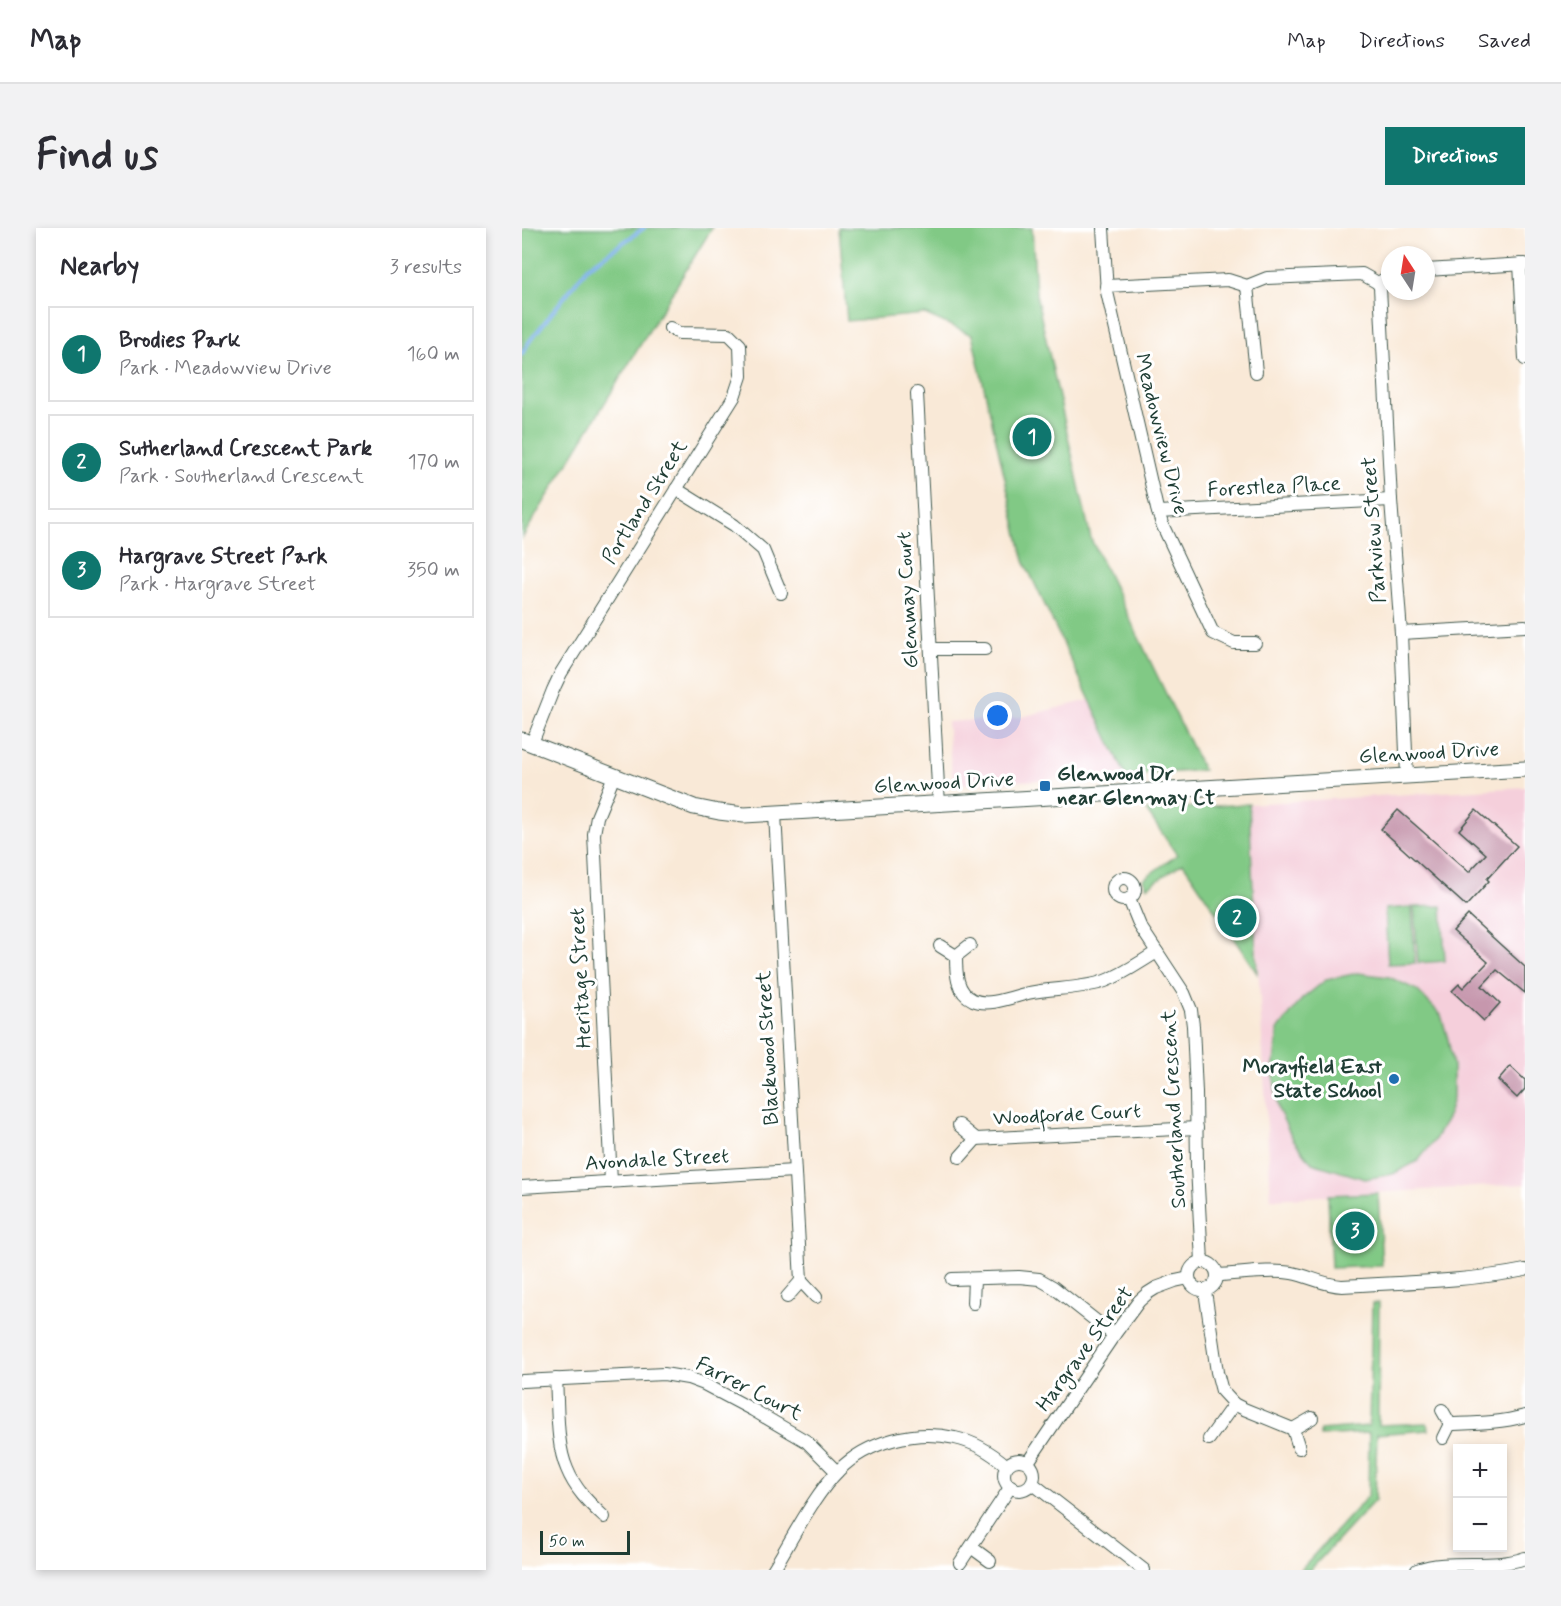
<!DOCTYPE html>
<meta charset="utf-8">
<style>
:root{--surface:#fff;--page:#f2f2f3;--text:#2b2b33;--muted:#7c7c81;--line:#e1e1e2;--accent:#0f766e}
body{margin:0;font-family:Mynerve,sans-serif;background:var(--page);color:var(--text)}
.controls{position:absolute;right:18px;bottom:18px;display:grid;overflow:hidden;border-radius:0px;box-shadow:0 3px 9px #0003}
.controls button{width:54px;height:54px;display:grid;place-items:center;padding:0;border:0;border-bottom:2px solid var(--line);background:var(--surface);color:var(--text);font:30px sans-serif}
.compass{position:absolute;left:859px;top:18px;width:54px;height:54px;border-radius:50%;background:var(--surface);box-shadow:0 3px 9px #0003;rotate:348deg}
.scale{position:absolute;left:18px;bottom:15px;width:90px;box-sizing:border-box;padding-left:6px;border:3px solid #1f3d34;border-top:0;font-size:16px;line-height:21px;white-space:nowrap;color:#1f3d34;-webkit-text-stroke:4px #fff;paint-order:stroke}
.you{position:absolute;left:476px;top:488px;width:21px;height:21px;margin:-15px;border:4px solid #fff;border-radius:50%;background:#1a73e8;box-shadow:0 0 0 9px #1a73e833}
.badge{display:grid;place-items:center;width:39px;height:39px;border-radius:50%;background:var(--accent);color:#fff;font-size:20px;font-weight:700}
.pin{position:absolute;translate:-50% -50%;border:3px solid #fff;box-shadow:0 2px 6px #0006}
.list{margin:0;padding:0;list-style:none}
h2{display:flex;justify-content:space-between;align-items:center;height:78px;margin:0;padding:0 24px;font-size:26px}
h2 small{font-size:20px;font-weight:400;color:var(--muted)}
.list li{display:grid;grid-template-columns:39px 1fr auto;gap:18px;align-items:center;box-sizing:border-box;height:96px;margin:0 12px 12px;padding:0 12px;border:2px solid var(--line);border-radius:0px}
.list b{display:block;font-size:22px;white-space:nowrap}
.list p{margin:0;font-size:20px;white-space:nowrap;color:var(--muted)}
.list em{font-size:20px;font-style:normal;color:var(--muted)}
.map{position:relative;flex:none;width:1003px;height:1342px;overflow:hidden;border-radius:0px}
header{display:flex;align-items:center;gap:36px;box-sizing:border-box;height:84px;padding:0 30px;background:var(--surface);border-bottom:2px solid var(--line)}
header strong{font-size:28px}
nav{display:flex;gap:33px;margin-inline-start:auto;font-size:21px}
.intro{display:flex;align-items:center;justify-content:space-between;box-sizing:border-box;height:144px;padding:0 36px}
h1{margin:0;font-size:42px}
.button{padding:15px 27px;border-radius:0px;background:var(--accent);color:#fff;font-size:21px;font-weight:700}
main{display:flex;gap:36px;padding:0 36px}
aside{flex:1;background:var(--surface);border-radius:0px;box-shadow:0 3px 9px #0003}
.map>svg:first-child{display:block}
</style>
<header>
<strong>Map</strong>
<nav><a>Map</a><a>Directions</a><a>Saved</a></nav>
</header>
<div class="intro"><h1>Find us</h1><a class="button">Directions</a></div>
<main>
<aside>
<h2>Nearby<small>3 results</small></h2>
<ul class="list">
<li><span class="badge">1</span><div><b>Brodies Park</b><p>Park · Meadowview Drive</p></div><em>160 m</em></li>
<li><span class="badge">2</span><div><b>Sutherland Crescent Park</b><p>Park · Southerland Crescent</p></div><em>170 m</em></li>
<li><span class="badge">3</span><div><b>Hargrave Street Park</b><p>Park · Hargrave Street</p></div><em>350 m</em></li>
</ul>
</aside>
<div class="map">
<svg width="1003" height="1342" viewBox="0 0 1003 1342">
<rect width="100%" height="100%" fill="#fff"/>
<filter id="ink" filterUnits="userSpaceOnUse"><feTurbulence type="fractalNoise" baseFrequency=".0167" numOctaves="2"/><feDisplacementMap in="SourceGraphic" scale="12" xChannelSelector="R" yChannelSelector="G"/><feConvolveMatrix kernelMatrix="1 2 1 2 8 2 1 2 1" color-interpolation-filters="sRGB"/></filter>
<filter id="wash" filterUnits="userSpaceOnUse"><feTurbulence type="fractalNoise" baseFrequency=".008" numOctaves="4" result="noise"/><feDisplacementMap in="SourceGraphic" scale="24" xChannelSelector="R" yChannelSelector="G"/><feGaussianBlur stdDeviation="1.35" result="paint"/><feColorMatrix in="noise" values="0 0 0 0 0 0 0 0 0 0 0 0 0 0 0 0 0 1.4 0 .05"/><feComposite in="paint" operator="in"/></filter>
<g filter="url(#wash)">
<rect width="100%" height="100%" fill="#f9e9d7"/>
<g fill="#f5cfdb">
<polygon points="568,472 604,548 443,556 437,555 432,551 430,545 425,494 499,489"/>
<polygon points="1003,559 1003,956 749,971 727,576"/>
</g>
<g fill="#81c985" stroke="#50835c" stroke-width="1.5">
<polygon points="3,0 190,0 0,310 0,4"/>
<polygon points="317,0 510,0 514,67 569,311 681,542 604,548 502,333 450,107 403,86 325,93"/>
<polygon points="727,576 735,745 661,635 625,659 621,651 655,627 624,582"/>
<polygon points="920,678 923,733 896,735 892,679"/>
<polygon points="890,679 893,735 866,736 863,681"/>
<polygon points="836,745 867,749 895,762 919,787 926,811 931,838 931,870 925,891 912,913 896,933 871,946 843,951 790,935 771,911 756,881 751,843 756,802 780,771 804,752"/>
<polygon points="856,965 860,1038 809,1040 806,967"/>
<polygon points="850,1075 857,1075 856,1197 905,1195 906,1202 855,1206 853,1272 788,1342 778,1342 846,1268 847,1205 798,1208 798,1202 847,1198"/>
</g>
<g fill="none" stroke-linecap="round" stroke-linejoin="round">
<polyline stroke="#7db1eb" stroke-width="4" points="0,126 7,114 66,39 122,0"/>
</g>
<g id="blocks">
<g fill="#c697ad">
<polygon points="876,582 947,644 964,626 937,602 954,582 995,618 965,651 967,653 944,678 859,601"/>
<polygon points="946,687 1003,739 1003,765 975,742 960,758 978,775 962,793 930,763 937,756 941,760 966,734 931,703"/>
<polygon points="988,838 1003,852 1003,861 995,870 976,852"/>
</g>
</g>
</g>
<g filter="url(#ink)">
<use href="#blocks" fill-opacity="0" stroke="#40574c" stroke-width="1.5"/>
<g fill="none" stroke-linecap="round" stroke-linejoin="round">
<defs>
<g id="minor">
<polyline points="581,0 585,64 635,281 640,296 691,405 712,415 733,415"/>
<polyline points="998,36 1003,131"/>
<polyline points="904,42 1003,36"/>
<polyline points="856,55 858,59 869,272 879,405 885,548"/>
<polyline points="856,55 868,48"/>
<polyline points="584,58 706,52 725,58 745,50 840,46 856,55"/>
<polyline points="725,58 734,144"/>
<polyline points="395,165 417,577"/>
<polyline points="154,261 212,297 241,322 259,365"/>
<polyline points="636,284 869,272"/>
<polyline points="879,405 1003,398"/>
<polyline points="409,421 463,421"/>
<polyline points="10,515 31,462 39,445 212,169 219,148 218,117 207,106 157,105 148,100"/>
<polyline points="253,586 279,1053"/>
<circle cx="602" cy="661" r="11"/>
<polyline points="607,671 618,698 662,765 669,782 671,798 674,865 675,939 680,1034"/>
<polyline points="418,718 434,728 448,717"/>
<path d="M434 728C434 745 434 764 451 772 467 779 490 769 506 765 530 760 561 761 583 753 602 746 618 734 635 724"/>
<polyline points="437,897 454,911 438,929"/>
<polyline points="454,911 675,900"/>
<polyline points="89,954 72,606 75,589 92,548"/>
<polyline points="0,959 272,943"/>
<circle cx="681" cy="1048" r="14"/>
<path d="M696 1047C719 1046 748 1041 770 1045 787 1048 802 1057 820 1058 881 1054 943 1054 1003 1042"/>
<polyline points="430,1051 497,1049 517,1051 531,1059 592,1107"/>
<polyline points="683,1063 695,1144 700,1163 712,1176 722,1181 771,1201"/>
<polyline points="265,1069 279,1053 294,1069"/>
<polyline points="451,1075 452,1051"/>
<path d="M34 1151C36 1179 34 1216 45 1241 53 1261 67 1275 82 1289"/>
<polyline points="0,1153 142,1146 166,1150 182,1156 231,1182 284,1213 315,1244"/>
<polyline points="920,1182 928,1196 921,1210"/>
<path d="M928 1196C954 1195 978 1195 1003 1188"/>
<polyline points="687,1211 712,1176"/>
<polyline points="777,1220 771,1201 790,1190"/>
<circle cx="497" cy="1247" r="15"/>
<polyline points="506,1234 592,1107 617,1073 626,1065 634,1060 653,1053 667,1050"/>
<polyline points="510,1255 622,1342"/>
<polyline points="449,1319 468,1333"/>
<polyline points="438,1335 489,1258"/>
<path d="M251 1342C270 1311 292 1267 317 1242 346 1213 394 1201 433 1210 453 1214 470 1225 485 1238"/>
<path d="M895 1342C928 1330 970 1342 1003 1330"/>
</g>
<polyline id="tertiary" points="0,512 172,579 197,584 222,587 1003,541"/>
</defs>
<use href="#minor" stroke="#40574c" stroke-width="14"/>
<use href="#tertiary" stroke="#40574c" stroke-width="17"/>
<use href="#minor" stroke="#fff" stroke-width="12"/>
<use href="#tertiary" stroke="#fff" stroke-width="15"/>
</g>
</g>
<g fill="#1f6fb2" stroke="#fff" stroke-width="2">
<rect x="517" y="552" width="12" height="12" rx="3"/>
<circle cx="872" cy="851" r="6"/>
</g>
<g text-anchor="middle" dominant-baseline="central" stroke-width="6" stroke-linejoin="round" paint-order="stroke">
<g font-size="21" fill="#1f3d34" stroke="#fff">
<text transform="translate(639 206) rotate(76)">Meadowview Drive</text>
<text transform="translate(752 259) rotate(-3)">Forestlea Place</text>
<text transform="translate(123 274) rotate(-58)">Portland Street</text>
<text transform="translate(852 302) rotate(-94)">Parkview Street</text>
<text transform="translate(386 372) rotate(-93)">Glenmay Court</text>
<text transform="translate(907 525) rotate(-3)">Glenwood Drive</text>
<text transform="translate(422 555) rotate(-3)">Glenwood Drive</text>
<text transform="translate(59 750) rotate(-93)">Heritage Street</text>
<text transform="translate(246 820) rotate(-93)">Blackwood Street</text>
<text transform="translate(652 881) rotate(-93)">Southerland Crescent</text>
<text transform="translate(545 887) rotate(-3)">Woodforde Court</text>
<text transform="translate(135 932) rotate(-3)">Avondale Street</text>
<text transform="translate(563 1121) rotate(-54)">Hargrave Street</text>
<text transform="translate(227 1161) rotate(27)">Farrer Court</text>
</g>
<g font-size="21" font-weight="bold" fill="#1f3d34" stroke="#fff" text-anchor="start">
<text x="535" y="546">Glenwood Dr<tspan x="535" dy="24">near Glenmay Ct</tspan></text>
<text x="860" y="839" text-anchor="end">Morayfield East<tspan x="860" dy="24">State School</tspan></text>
</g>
</g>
</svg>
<div class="controls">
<button>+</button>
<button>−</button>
</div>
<svg class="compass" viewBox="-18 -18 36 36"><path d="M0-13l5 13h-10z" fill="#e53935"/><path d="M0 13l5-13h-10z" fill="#7c7c81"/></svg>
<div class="scale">50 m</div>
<div class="you"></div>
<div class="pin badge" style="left:510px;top:209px">1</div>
<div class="pin badge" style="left:715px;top:690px">2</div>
<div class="pin badge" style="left:833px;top:1003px">3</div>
</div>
</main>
